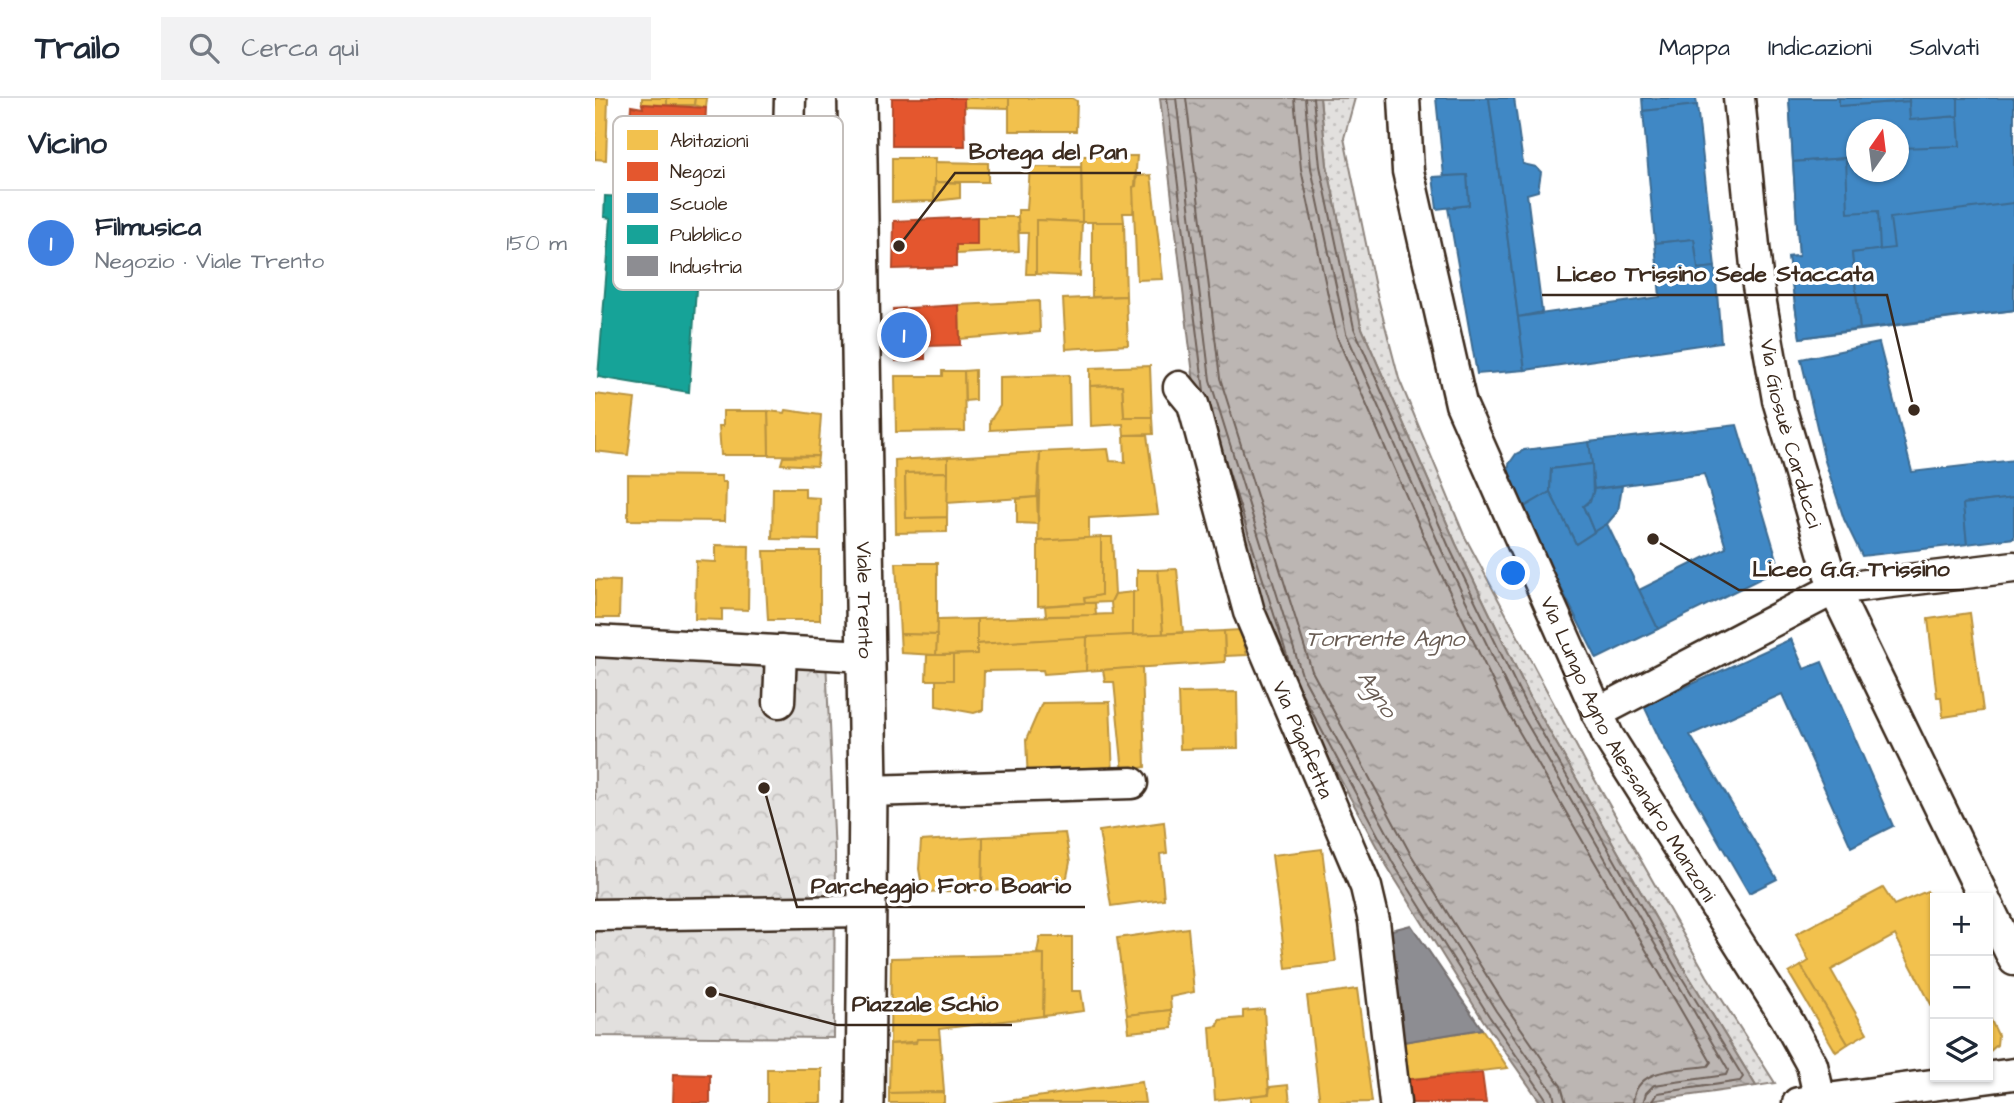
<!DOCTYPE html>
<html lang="it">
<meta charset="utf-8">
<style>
:root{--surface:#fff;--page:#f2f2f3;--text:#1f2937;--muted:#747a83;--line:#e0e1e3;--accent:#1f6fb2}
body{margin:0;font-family:"Architects Daughter",sans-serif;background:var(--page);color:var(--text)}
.controls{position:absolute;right:21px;bottom:21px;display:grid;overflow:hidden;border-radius:0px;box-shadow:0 2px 5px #0004}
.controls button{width:63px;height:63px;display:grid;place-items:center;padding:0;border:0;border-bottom:2px solid var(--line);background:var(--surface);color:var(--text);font:35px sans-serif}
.compass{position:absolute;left:1251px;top:21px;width:63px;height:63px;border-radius:50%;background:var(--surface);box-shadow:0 2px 5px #0004;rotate:14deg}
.you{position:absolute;left:919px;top:476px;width:24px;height:24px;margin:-18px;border:5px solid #fff;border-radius:50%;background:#1a73e8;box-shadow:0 0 0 10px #1a73e833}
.badge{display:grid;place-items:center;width:46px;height:46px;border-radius:50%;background:var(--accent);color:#fff;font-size:23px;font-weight:700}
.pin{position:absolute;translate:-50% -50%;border:4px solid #fff;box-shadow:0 2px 7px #0006}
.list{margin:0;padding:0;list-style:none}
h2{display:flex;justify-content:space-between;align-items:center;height:91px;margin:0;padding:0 28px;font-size:30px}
h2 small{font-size:23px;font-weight:400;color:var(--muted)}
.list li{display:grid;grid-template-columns:46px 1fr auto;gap:21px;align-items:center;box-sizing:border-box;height:105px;padding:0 28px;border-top:2px solid var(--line)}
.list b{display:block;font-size:26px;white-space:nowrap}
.list p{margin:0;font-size:23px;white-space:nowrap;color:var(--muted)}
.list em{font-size:23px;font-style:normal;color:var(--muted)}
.icon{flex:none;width:38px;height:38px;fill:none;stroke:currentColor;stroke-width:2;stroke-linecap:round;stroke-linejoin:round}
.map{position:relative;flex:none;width:1419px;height:1005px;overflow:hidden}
header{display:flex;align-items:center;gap:42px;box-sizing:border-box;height:98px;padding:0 35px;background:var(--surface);border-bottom:2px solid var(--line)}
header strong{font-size:33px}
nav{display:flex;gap:38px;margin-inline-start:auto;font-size:24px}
.search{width:490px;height:63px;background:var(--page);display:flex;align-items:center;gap:18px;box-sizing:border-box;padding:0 24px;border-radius:0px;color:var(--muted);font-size:26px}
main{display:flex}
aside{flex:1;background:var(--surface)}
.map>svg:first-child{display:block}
</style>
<header>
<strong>Trailo</strong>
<div class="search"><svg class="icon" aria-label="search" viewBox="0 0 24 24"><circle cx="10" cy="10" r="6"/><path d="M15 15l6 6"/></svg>Cerca qui</div>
<nav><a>Mappa</a><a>Indicazioni</a><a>Salvati</a></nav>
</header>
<main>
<aside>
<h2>Vicino<small></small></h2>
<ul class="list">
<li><span class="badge" style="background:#3f7fe0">1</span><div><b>Filmusica</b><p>Negozio · Viale Trento</p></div><em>150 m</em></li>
</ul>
</aside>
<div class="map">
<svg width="1419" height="1005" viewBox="0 0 1419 1005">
<defs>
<pattern id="grass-dots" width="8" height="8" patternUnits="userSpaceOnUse" patternTransform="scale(1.75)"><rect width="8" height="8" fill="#e2e0de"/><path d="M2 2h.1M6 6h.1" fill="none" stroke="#c3c0be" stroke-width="1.8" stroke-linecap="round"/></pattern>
<pattern id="forest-crowns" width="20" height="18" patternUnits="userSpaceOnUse" patternTransform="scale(1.75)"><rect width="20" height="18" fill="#e2e0de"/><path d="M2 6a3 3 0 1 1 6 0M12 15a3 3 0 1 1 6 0" fill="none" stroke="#c3c0be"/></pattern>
<pattern id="water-ripples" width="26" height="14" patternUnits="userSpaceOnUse" patternTransform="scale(1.75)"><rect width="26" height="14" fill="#bcb6b3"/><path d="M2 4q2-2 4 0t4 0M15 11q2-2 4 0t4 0" fill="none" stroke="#9a9491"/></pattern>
</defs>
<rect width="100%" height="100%" fill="#fff"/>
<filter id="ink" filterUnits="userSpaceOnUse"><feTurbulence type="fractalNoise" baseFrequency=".0143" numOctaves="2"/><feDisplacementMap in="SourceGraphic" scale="14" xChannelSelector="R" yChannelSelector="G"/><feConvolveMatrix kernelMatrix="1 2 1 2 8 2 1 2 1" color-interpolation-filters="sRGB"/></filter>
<g filter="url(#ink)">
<polygon fill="url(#grass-dots)" stroke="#8e857e" stroke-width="2" points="725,0 760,0 749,40 780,189 804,281 869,437 992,668 1112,878 1180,985 1161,988 1090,872 935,599 861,446 766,228 732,67"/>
<polygon fill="url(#forest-crowns)" stroke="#8e857e" stroke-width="2" points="0,549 231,561 240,757 239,940 0,938"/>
<polygon fill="url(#water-ripples)" stroke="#887e77" stroke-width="2" points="565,0 725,0 732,67 766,228 861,446 935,599 1090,872 1161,988 1041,1005 946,1005 888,922 792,768 693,584 599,285"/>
<g fill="#f2c14e" stroke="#bb9440" stroke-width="2">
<polygon points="0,0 13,0 11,62 0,61"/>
<polygon points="47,0 72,0 72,7 47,6"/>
<polygon points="72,0 100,0 99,7 72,7"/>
<polygon points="100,0 112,0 111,10 99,7"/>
<polygon points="369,0 414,0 414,10 369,9"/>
<polygon points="414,0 477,0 482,3 481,33 414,33"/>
<polygon points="486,58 542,58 538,115 528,115 529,124 487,124"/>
<polygon points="297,60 341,60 339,103 297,104"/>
<polygon points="340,64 393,65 393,84 340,84"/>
<polygon points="435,69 486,69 487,124 441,122 441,176 431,176 433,135 424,135 423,119 423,112 432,112"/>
<polygon points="556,77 568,181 542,182 538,89 541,88 542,78"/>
<polygon points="340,84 365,85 365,100 339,103"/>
<polygon points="382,119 423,119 424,153 361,156 361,147 382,147"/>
<polygon points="441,122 487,124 485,178 441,176"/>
<polygon points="497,124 529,124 531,198 497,199"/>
<polygon points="531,198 533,247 471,251 468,201"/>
<polygon points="444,203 445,234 365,241 364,207"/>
<polygon points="555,268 557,319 529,319 527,287 495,288 495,270"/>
<polygon points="380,272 380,302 370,303 369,273"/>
<polygon points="347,273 369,273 370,333 301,334 300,278 347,278"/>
<polygon points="474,277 475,328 395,332 395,323 405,308 405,279"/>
<polygon points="527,287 529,319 557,319 558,336 529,337 528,326 496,328 495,288"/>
<polygon points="0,296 40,301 33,357 0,353"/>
<polygon points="191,312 226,317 223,358 174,357 173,313 190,315"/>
<polygon points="128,313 173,313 174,357 126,357 124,328 128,328"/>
<polygon points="529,337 552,337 563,416 494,420 494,440 443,443 445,354 513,351 515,363 530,364"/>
<polygon points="445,354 442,399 352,405 353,359"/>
<polygon points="223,358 222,368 186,366 188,359"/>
<polygon points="353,359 353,374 310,375 311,420 352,419 352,434 301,435 300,362"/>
<polygon points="353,374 352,419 311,420 310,375"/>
<polygon points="33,377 126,378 127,384 131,384 130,423 33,422"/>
<polygon points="178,390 210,390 210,399 225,400 224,442 177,441"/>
<polygon points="442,399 443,426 422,425 422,401"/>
<polygon points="506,439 517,439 520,496 516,504 490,505 489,500 506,497"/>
<polygon points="506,439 506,497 489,500 490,505 443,508 443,443"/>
<polygon points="121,447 154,448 153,512 127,511 127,522 100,521 101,463 121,464"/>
<polygon points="169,453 225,453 225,522 173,522"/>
<polygon points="301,465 342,465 342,537 305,536"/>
<polygon points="582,471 588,534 568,536 563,472"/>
<polygon points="542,472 563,472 568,536 538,537 538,494 542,493"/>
<polygon points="0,482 25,483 24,520 0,520"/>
<polygon points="538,494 538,537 382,546 382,521 517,516 516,504 520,496"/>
<polygon points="490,505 500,505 501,517 451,518 450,508"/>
<polygon points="1375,515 1388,613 1348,619 1346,599 1342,599 1333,521"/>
<polygon points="382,521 382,556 341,557 342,522"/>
<polygon points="645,532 652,557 630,558 629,533"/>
<polygon points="629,533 630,564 491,573 492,539"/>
<polygon points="305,536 342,537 341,557 306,555"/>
<polygon points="492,539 491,573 449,576 448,572 389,573 388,612 379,615 341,608 341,581 358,582 358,557 382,556 382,546"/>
<polygon points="332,557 358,557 358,582 331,582"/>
<polygon points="547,569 550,669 528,674 519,584 510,584 508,572"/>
<polygon points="642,594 643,650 585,651 583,595"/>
<polygon points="515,604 518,679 433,683 431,642 447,605"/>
<polygon points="569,724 572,755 565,756 569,801 516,808 504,733"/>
<polygon points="470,735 475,764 470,789 387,792 388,739"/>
<polygon points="388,739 387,792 328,794 324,771 326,743"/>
<polygon points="727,751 741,864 691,870 677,757"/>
<polygon points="1288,790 1299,807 1332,793 1340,810 1340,914 1300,837 1236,872 1272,935 1253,946 1206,868 1214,863 1201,836"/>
<polygon points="593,830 599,894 575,899 576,912 532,917 522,840"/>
<polygon points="445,839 477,839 477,893 486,893 489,913 448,918 449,856 442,855"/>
<polygon points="449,856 448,918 344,931 345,941 295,946 296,860"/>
<polygon points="1206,868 1253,946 1241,954 1194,875"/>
<polygon points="762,891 777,1004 725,1005 712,898"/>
<polygon points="669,911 674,996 620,1002 615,929 623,928 624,922 648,920 648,913"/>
<polygon points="576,912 577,930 534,934 532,917"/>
<polygon points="1393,916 1403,937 1402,947 1393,955"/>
<polygon points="887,931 913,970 807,982 802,945"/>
<polygon points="322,941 345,941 349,994 294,995 295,946 321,945"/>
<rect x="172" y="971" width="55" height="34"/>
<polygon points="547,984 550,1005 398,1005"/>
<polygon points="693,987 695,1005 656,1005 656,998 674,996 675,989"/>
<polygon points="349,994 349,1005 294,1005 294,995"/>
</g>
<g fill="#e4572e" stroke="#b14a29" stroke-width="2">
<polygon points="297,0 369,0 370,48 297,48"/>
<polygon points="47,6 111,10 107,103 40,100 46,38 34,37 36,8 48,10"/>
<polygon points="382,119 382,147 361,147 361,169 298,171 299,123"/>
<polygon points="364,207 365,247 330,248 330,261 301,263 298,211"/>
<polygon points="887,975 891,1005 809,1005 807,982"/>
<polygon points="79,976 115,977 115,1005 78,1005"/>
</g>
<g fill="#3f88c5" stroke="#3e6c93" stroke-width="2" fill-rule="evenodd">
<polygon points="841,0 894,0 930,272 882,276 853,110 874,107 872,77 849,78"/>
<polygon points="894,0 919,0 928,66 941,69 946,74 943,93 932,96 947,214 923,219"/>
<polygon points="1047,0 1101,0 1102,7 1048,13"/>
<path d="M1194 0H1419V212L1205 240 1193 159 1204 158ZM1262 32H1304V74H1262Z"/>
<polygon points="1194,0 1244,0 1244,8 1314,3 1315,22 1363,18 1365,48 1304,50 1304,32 1262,32 1262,53 1250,54 1251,60 1198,64"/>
<polygon points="1244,0 1314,0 1314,3 1244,8"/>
<polygon points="1314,0 1363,0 1363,18 1315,22"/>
<polygon points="1102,7 1120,169 1103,171 1099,141 1060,145 1048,13"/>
<polygon points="1251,60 1253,115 1283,113 1285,152 1257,155 1265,231 1205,240 1193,159 1204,158 1198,64"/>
<polygon points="872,77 874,107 842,111 838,79"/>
<polygon points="1419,105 1419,212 1265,231 1257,155 1299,150 1295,120"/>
<polygon points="1099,141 1103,171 1120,169 1126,244 930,272 923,219 1065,199 1060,145"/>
<polygon points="1284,245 1317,374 1419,362 1419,400 1368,406 1372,446 1267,458 1249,421 1230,363 1206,261"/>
<polygon points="1142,327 1185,471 1063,531 1044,492 1131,449 1109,376 999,391 994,344"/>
<polygon points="994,344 997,366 956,371 955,394 926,411 913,381 914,366 921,356 929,352"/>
<polygon points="997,366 998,399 988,408 999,434 981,446 955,394 956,371"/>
<polygon points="1027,388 1023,413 1012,426 999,434 988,408 995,404 999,391"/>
<polygon points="955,394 981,446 1012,426 1063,531 1002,561 926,411"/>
<polygon points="1419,400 1419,440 1372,446 1368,406"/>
<polygon points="1196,541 1209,571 1227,564 1298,728 1256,749 1187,596 1095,637 1182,781 1154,795 1066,644 1049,608"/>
</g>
<polygon fill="#17a398" stroke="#227f73" stroke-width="2" points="10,98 107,103 94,294 3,279 16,120 9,119"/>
<polygon fill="#8d8d92" stroke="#746f6f" stroke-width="2" points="816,827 887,931 802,945 789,834"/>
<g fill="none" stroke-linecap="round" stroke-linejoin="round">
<g stroke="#6f625a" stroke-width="2">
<polyline points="572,0 609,293"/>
<polyline points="581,0 615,282 707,577 806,760 901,913 958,994 960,1005"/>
<polyline points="591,0 625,280 717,573 815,755 910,907 966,988 971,1005"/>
<path d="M699 0 706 71 742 239 837 457 911 611 1116 964 1113 968C1086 972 1040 968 1038 1005"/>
<polyline points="710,0 716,70 751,235 847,453 921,607 1133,972 1131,977 1059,987 1051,995 1048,1005"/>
<polyline points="718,0 725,68 759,230 854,449 929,603 1084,875 1148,979 1145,983 1063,995 1057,1005"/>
<polyline points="628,355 696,570"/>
<polyline points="704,590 798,765 894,918 950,999 951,1005"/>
</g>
<defs>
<g id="minor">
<path id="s1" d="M809 0 813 73 866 306 1013 638 1191 920 1217 967 1225 1002"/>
<path id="s2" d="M1144 0 1163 188 1183 302 1239 491 1389 800"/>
<polyline points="193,74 195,0"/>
<path id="s3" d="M584 289 598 306 654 514 771 789 779 823 800 1005"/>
<polyline points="0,543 270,558"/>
<polyline points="184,604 186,553"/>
<polyline points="1002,615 1239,491 1419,469"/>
<polyline points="273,693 537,685"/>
<polyline points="1393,808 1419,862"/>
<polyline points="0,817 270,813"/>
<polyline points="1203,1005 1419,976"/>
</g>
<g id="major">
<path id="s4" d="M262 0 273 693 270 1005"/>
</g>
</defs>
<use href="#minor" stroke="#3b2a1e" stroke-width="35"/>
<use href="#major" stroke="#3b2a1e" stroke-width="42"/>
<use href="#minor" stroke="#fff" stroke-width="30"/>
<use href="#major" stroke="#fff" stroke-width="37"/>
</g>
</g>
<g text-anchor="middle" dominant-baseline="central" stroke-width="7" stroke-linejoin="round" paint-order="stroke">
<g font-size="21" fill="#3b2a1e" stroke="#fff">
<text stroke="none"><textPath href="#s2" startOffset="340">Via Giosuè Carducci</textPath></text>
<text stroke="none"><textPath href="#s4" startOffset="502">Viale Trento</textPath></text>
<text stroke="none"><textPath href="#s3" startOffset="376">Via Pigafetta</textPath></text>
<text stroke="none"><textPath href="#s1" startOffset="696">Via Lungo Agno Alessandro Manzoni</textPath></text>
</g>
<g font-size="23" font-style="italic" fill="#685b52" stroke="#fff">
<text x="790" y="541">Torrente Agno</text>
<text transform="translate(782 596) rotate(57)">Agno</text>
</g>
</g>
<rect x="18" y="18" width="230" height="174" rx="10" fill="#fff" stroke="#c4bfbc" stroke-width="2"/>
<rect x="32" y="32" width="31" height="20" fill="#f2c14e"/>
<rect x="32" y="64" width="31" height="19" fill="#e4572e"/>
<rect x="32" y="95" width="31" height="20" fill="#3f88c5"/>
<rect x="32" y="127" width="31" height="19" fill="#17a398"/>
<rect x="32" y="158" width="31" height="20" fill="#8d8d92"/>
<g font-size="19" fill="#3b2a1e">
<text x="75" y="49">Abitazioni</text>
<text x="75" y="80">Negozi</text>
<text x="75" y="112">Scuole</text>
<text x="75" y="143">Pubblico</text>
<text x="75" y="175">Industria</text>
</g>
<path fill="none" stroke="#3b2a1e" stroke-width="2.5" d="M304 148L360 75H546M1319 312L1292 197H947M1058 441L1144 492H1369M169 690L202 809H490M116 894L242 927H417"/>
<g fill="#3b2a1e" stroke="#fff" stroke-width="2.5">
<circle cx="304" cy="148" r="7"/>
<circle cx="1319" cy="312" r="7"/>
<circle cx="1058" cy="441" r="7"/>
<circle cx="169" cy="690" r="7"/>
<circle cx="116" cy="894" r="7"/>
</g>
<g font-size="23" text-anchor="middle" font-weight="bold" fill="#3b2a1e" stroke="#fff" stroke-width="7" stroke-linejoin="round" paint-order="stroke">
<text x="453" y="61">Botega del Pan</text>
<text x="1120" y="183">Liceo Trissino Sede Staccata</text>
<text x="1256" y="478">Liceo G.G. Trissino</text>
<text x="346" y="795">Parcheggio Foro Boario</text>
<text x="330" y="913">Piazzale Schio</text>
</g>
</svg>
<div class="controls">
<button>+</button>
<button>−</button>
<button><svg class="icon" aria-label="layers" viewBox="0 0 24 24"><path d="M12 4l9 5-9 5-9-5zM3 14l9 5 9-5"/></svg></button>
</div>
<svg class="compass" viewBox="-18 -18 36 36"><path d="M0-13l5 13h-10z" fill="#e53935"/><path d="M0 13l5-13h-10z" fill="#747a83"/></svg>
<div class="you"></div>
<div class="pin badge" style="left:309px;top:237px;background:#3f7fe0">1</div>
</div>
</main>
